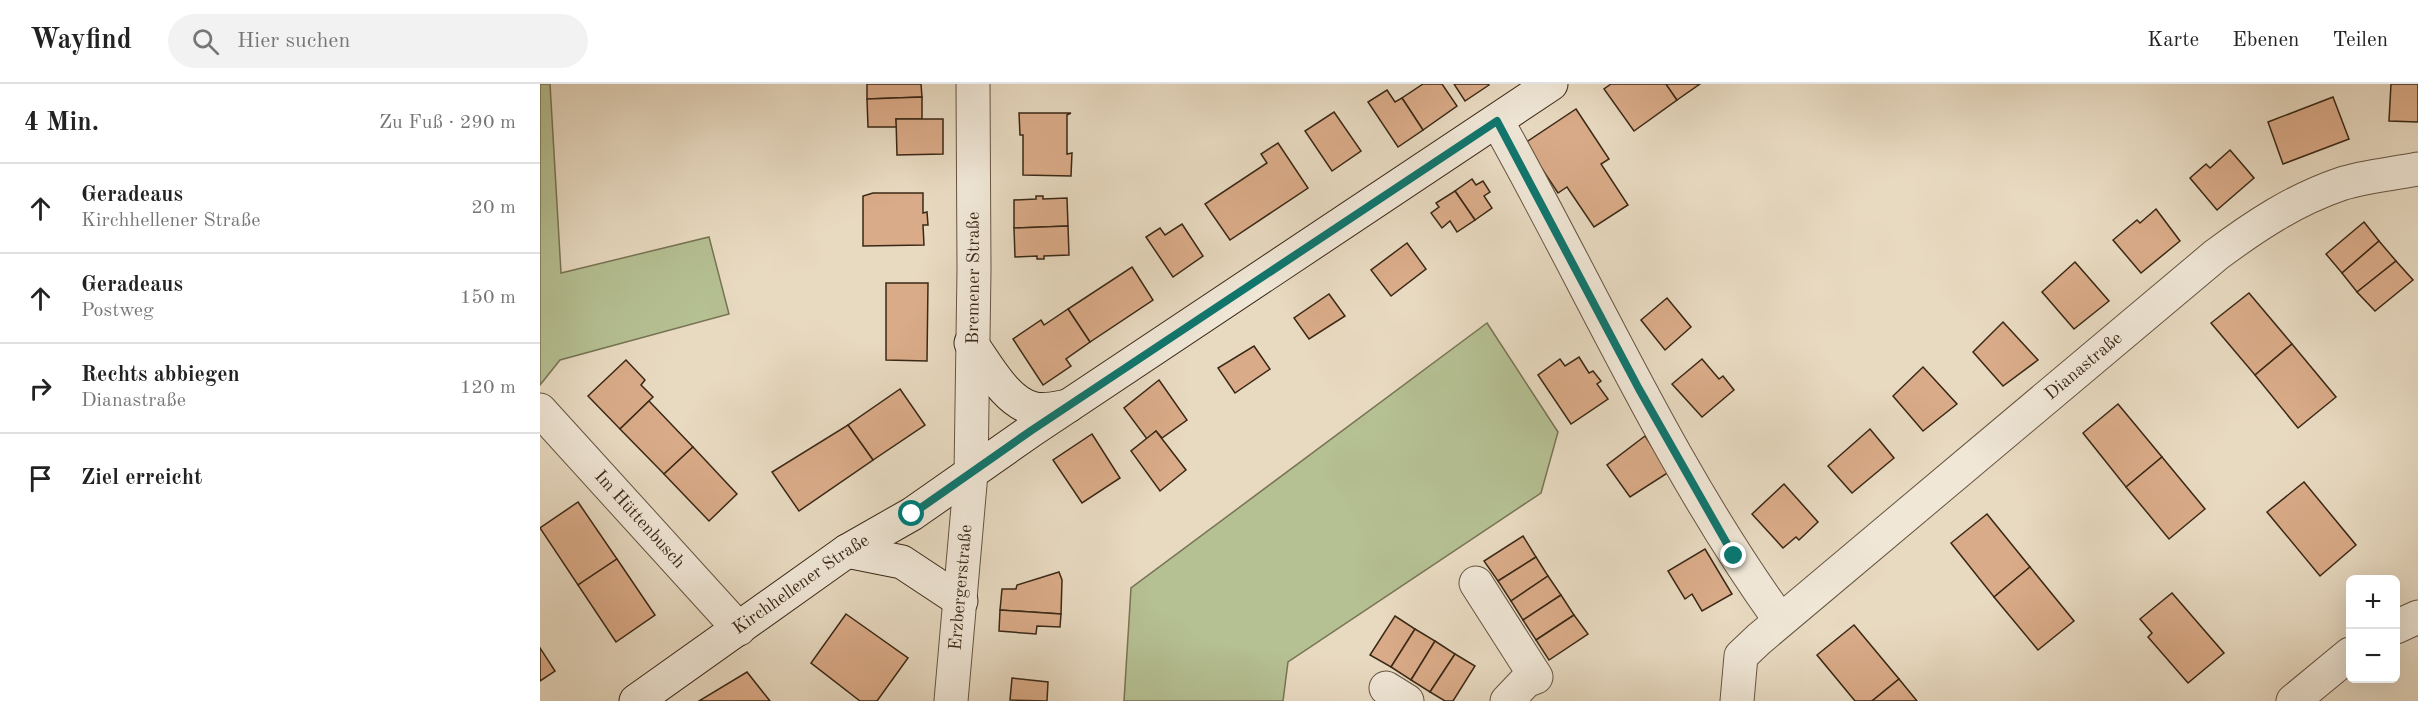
<!DOCTYPE html>
<html lang="de">
<meta charset="utf-8">
<style>
:root{--surface:#fff;--page:#f2f2f2;--text:#222;--muted:#767676;--line:#e0e0e0}
body{margin:0;font-family:"Old Standard TT",serif;background:var(--page);color:var(--text)}
.controls{position:absolute;right:18px;bottom:18px;display:grid;overflow:hidden;border-radius:9px;box-shadow:0 6px 24px #0002}
.controls button{width:54px;height:54px;display:grid;place-items:center;padding:0;border:0;border-bottom:2px solid var(--line);background:var(--surface);color:var(--text);font:30px sans-serif}
.stop{position:absolute;width:18px;height:18px;margin:-14px;border:4px solid #0f766e;border-radius:50%;background:#fff}
.stop.end{background:#0f766e;border-color:#fff;box-shadow:0 2px 6px #0008}
.list{margin:0;padding:0;list-style:none}
h2{display:flex;justify-content:space-between;align-items:center;height:78px;margin:0;padding:0 24px;font-size:26px}
h2 small{font-size:20px;font-weight:400;color:var(--muted)}
.list li{display:grid;grid-template-columns:39px 1fr auto;gap:18px;align-items:center;box-sizing:border-box;height:90px;padding:0 24px;border-top:2px solid var(--line)}
.list b{display:block;font-size:22px;white-space:nowrap}
.list p{margin:0;font-size:20px;white-space:nowrap;color:var(--muted)}
.list em{font-size:20px;font-style:normal;color:var(--muted)}
.icon{flex:none;width:33px;height:33px;fill:none;stroke:currentColor;stroke-width:2;stroke-linecap:round;stroke-linejoin:round}
.map{position:relative;flex:none;width:1878px;height:617px;overflow:hidden}
header{display:flex;align-items:center;gap:36px;box-sizing:border-box;height:84px;padding:0 30px;background:var(--surface);border-bottom:2px solid var(--line)}
header strong{font-size:28px}
nav{display:flex;gap:33px;margin-inline-start:auto;font-size:21px}
.search{width:420px;height:54px;background:var(--page);display:flex;align-items:center;gap:15px;box-sizing:border-box;padding:0 21px;border-radius:33px;color:var(--muted);font-size:22px}
main{display:flex}
aside{flex:1;background:var(--surface)}
.map>svg:first-child{display:block}
</style>
<header>
<strong>Wayfind</strong>
<div class="search"><svg class="icon" aria-label="search" viewBox="0 0 24 24"><circle cx="10" cy="10" r="6"/><path d="M15 15l6 6"/></svg>Hier suchen</div>
<nav><a>Karte</a><a>Ebenen</a><a>Teilen</a></nav>
</header>
<main>
<aside>
<h2>4 Min.<small>Zu Fuß · 290 m</small></h2>
<ul class="list">
<li><svg class="icon" aria-label="ahead" viewBox="0 0 24 24"><path d="M12 20V5M6 11l6-6 6 6"/></svg><div><b>Geradeaus</b><p>Kirchhellener Straße</p></div><em>20 m</em></li>
<li><svg class="icon" aria-label="ahead" viewBox="0 0 24 24"><path d="M12 20V5M6 11l6-6 6 6"/></svg><div><b>Geradeaus</b><p>Postweg</p></div><em>150 m</em></li>
<li><svg class="icon" aria-label="right" viewBox="0 0 24 24"><path d="M7 20v-9h11M14 6l5 5-5 5"/></svg><div><b>Rechts abbiegen</b><p>Dianastraße</p></div><em>120 m</em></li>
<li><svg class="icon" aria-label="arrive" viewBox="0 0 24 24"><path d="M6 21V4h12l-3 4 3 4H6"/></svg><div><b>Ziel erreicht</b></div></li>
</ul>
</aside>
<div class="map">
<svg width="1878" height="617" viewBox="0 0 1878 617">
<rect width="100%" height="100%" fill="#e8dac1"/>
<filter id="stains"><feTurbulence type="fractalNoise" baseFrequency=".00333" numOctaves="4"/><feColorMatrix values="0 0 0 0 .2 0 0 0 0 .09 0 0 0 0 .02 0 0 0 .5 -.17"/></filter>
<radialGradient id="worn" r=".72"><stop offset=".6" stop-color="#630" stop-opacity="0"/><stop offset="1" stop-color="#630" stop-opacity=".3"/></radialGradient>
<g fill="#b5c093" stroke="#787454" stroke-width="1.5">
<polygon points="0,0 10,0 21,189 169,153 189,230 20,276 0,301"/>
<polygon points="947,239 1018,348 1001,409 748,578 743,617 584,617 591,504"/>
</g>
<g fill="#daab88" stroke="#3a2816" stroke-width="1.5">
<polygon points="327,0 381,0 382,13 327,15"/>
<polygon points="883,0 902,0 917,22 883,46 862,14"/>
<polygon points="914,0 948,0 949,1 925,17"/>
<polygon points="1071,0 1126,0 1137,16 1094,47 1064,5"/>
<polygon points="1126,0 1160,0 1137,16"/>
<polygon points="1851,0 1878,0 1878,38 1849,37"/>
<polygon points="847,6 855,18 862,14 883,46 858,63 828,18"/>
<polygon points="382,13 382,35 356,35 357,43 328,43 327,15"/>
<polygon points="1793,13 1809,55 1743,80 1728,38"/>
<polygon points="1036,25 1069,75 1061,80 1088,121 1054,143 1027,103 1018,109 985,59"/>
<polygon points="794,28 821,67 792,87 765,47"/>
<polygon points="479,29 531,29 527,31 527,70 532,69 531,92 483,91 483,51 480,51"/>
<polygon points="356,35 403,35 403,70 357,71"/>
<polygon points="738,59 768,104 690,156 665,120 727,79 721,70"/>
<polygon points="1690,66 1714,94 1677,126 1650,94 1666,80 1670,84"/>
<polygon points="932,95 936,101 943,97 950,108 944,112 952,124 935,136 915,107"/>
<polygon points="915,107 935,136 917,148 910,137 902,144 891,129 899,123 896,119"/>
<polygon points="333,109 383,109 383,129 387,128 388,141 383,141 384,161 323,162 323,112"/>
<polygon points="496,112 503,112 503,115 527,114 528,142 474,144 474,116 496,115"/>
<polygon points="1616,125 1640,157 1601,189 1573,156 1597,136 1600,139"/>
<polygon points="1824,138 1839,157 1802,189 1786,170"/>
<polygon points="642,140 663,172 633,193 606,153 620,144 625,151"/>
<polygon points="528,142 529,171 504,172 504,175 497,175 497,172 475,173 474,144"/>
<polygon points="1839,157 1856,177 1817,208 1802,189"/>
<polygon points="867,159 886,185 851,212 831,186"/>
<polygon points="1856,177 1873,196 1835,227 1817,208"/>
<polygon points="1535,178 1569,217 1534,245 1502,208"/>
<polygon points="592,183 613,216 550,258 528,225"/>
<polygon points="346,199 388,199 387,277 346,276"/>
<polygon points="1709,209 1752,260 1715,291 1671,239"/>
<polygon points="789,210 805,232 769,255 754,234"/>
<polygon points="1127,214 1151,243 1125,266 1101,236"/>
<polygon points="528,225 550,258 526,275 531,282 503,301 473,255 501,236 504,241"/>
<polygon points="1463,238 1498,276 1463,302 1433,268"/>
<polygon points="1752,260 1796,313 1758,344 1715,291"/>
<polygon points="714,262 730,285 695,309 678,284"/>
<polygon points="1039,273 1049,289 1053,287 1061,297 1057,300 1068,315 1031,340 998,291 1020,275 1025,282"/>
<polygon points="1162,275 1179,295 1183,292 1194,306 1162,333 1132,300"/>
<polygon points="86,276 105,296 101,301 113,313 80,345 48,312"/>
<polygon points="1383,283 1417,320 1383,347 1353,312"/>
<polygon points="619,296 647,336 622,354 616,347 607,355 584,324"/>
<polygon points="360,305 385,341 333,376 308,341"/>
<polygon points="109,317 153,363 124,390 80,345"/>
<polygon points="1578,320 1622,373 1586,403 1543,349"/>
<polygon points="308,341 333,376 259,427 232,388"/>
<polygon points="1330,345 1354,374 1312,409 1288,382"/>
<polygon points="616,347 646,386 620,407 591,367"/>
<polygon points="552,350 580,394 542,419 513,376"/>
<polygon points="1105,352 1129,388 1090,413 1067,381"/>
<polygon points="153,363 197,410 169,437 124,390"/>
<polygon points="1622,373 1665,425 1629,455 1586,403"/>
<polygon points="1764,398 1816,461 1780,492 1727,428"/>
<polygon points="1244,400 1278,438 1259,456 1256,453 1243,464 1212,430"/>
<polygon points="38,418 77,475 38,501 0,444"/>
<polygon points="1447,430 1490,483 1454,513 1411,459"/>
<polygon points="983,452 996,473 958,497 944,477"/>
<polygon points="1165,465 1192,510 1162,527 1152,510 1145,515 1128,487"/>
<polygon points="996,473 1008,492 971,517 958,497"/>
<polygon points="77,475 115,531 76,558 38,501"/>
<polygon points="1490,483 1534,537 1498,566 1454,513"/>
<polygon points="519,488 522,496 521,530 460,526 462,505 476,505 477,501"/>
<polygon points="1008,492 1021,511 983,536 971,517"/>
<polygon points="1632,509 1684,569 1648,599 1608,553 1612,549 1600,535"/>
<polygon points="1021,511 1034,531 996,556 983,536"/>
<polygon points="460,526 521,530 520,543 497,542 496,550 459,547"/>
<polygon points="306,530 368,574 337,617 320,617 271,579"/>
<polygon points="1034,531 1048,550 1009,576 996,556"/>
<polygon points="855,532 875,545 851,583 830,571"/>
<polygon points="1314,541 1359,595 1332,617 1315,617 1277,571"/>
<polygon points="875,545 895,557 871,596 851,583"/>
<polygon points="895,557 915,570 890,608 871,596"/>
<polygon points="0,564 15,587 0,597"/>
<polygon points="915,570 935,582 913,617 905,617 890,608"/>
<polygon points="207,588 230,617 159,617"/>
<polygon points="472,594 508,598 507,617 470,616"/>
<polygon points="1359,595 1377,617 1332,617"/>
</g>
<g fill="none" stroke-linecap="round" stroke-linejoin="round">
<defs>
<g id="minor">
<path d="M957 37C1051 204 1128 381 1240 536"/>
<path id="s1" d="M0 326 199 545"/>
<path id="s2" d="M431 389 434 186 433 0"/>
<polyline points="936,499 996,593 986,597 967,617"/>
<polyline points="1856,543 1878,533"/>
<polyline points="846,604 867,617"/>
<path id="s3" d="M1197 617 1201 572 1219 555 1676 171C1715 142 1754 116 1801 100 1825 92 1853 90 1878 85"/>
<polyline points="1753,617 1810,570"/>
</g>
<g id="tertiary">
<path id="s4" d="M411 617 431 389"/>
</g>
<g id="secondary">
<path d="M431 259C447 281 467 320 495 325 506 327 517 324 528 322"/>
<polyline points="307,467 362,478 421,517"/>
<path id="s5" d="M96 617 307 467 372 430 492 346 1011 0"/>
</g>
</defs>
<use href="#minor" stroke="#665441" stroke-width="35"/>
<use href="#tertiary" stroke="#665441" stroke-width="35"/>
<use href="#secondary" stroke="#3a2816" stroke-width="35"/>
<use href="#minor" stroke="#f0e7d7" stroke-width="33"/>
<use href="#tertiary" stroke="#f0e7d7" stroke-width="33"/>
<use href="#secondary" stroke="#f0e7d7" stroke-width="33"/>
</g>
<g fill="none" stroke-linecap="round" stroke-linejoin="round">
<polyline stroke="#0f766e" stroke-width="8" points="372,430 492,346 957,37 1099,305 1194,472"/>
</g>
<g text-anchor="middle" dominant-baseline="central" stroke-width="4.5" stroke-linejoin="round" paint-order="stroke">
<g font-size="18" fill="#3a2816" stroke="#f0e7d7">
<text stroke="none"><textPath href="#s2" startOffset="195">Bremener Straße</textPath></text>
<text stroke="none"><textPath href="#s3" startOffset="494">Dianastraße</textPath></text>
<text stroke="none"><textPath href="#s1" startOffset="148">Im Hüttenbusch</textPath></text>
<text stroke="none"><textPath href="#s5" startOffset="202">Kirchhellener Straße</textPath></text>
<text stroke="none"><textPath href="#s4" startOffset="114">Erzbergerstraße</textPath></text>
</g>
</g>
<rect width="100%" height="100%" filter="url(#stains)"/>
<rect width="100%" height="100%" fill="url(#worn)"/>
</svg>
<div class="controls">
<button>+</button>
<button>−</button>
</div>
<div class="stop" style="left:372px;top:430px"></div>
<div class="stop end" style="left:1194px;top:472px"></div>
</div>
</main>
